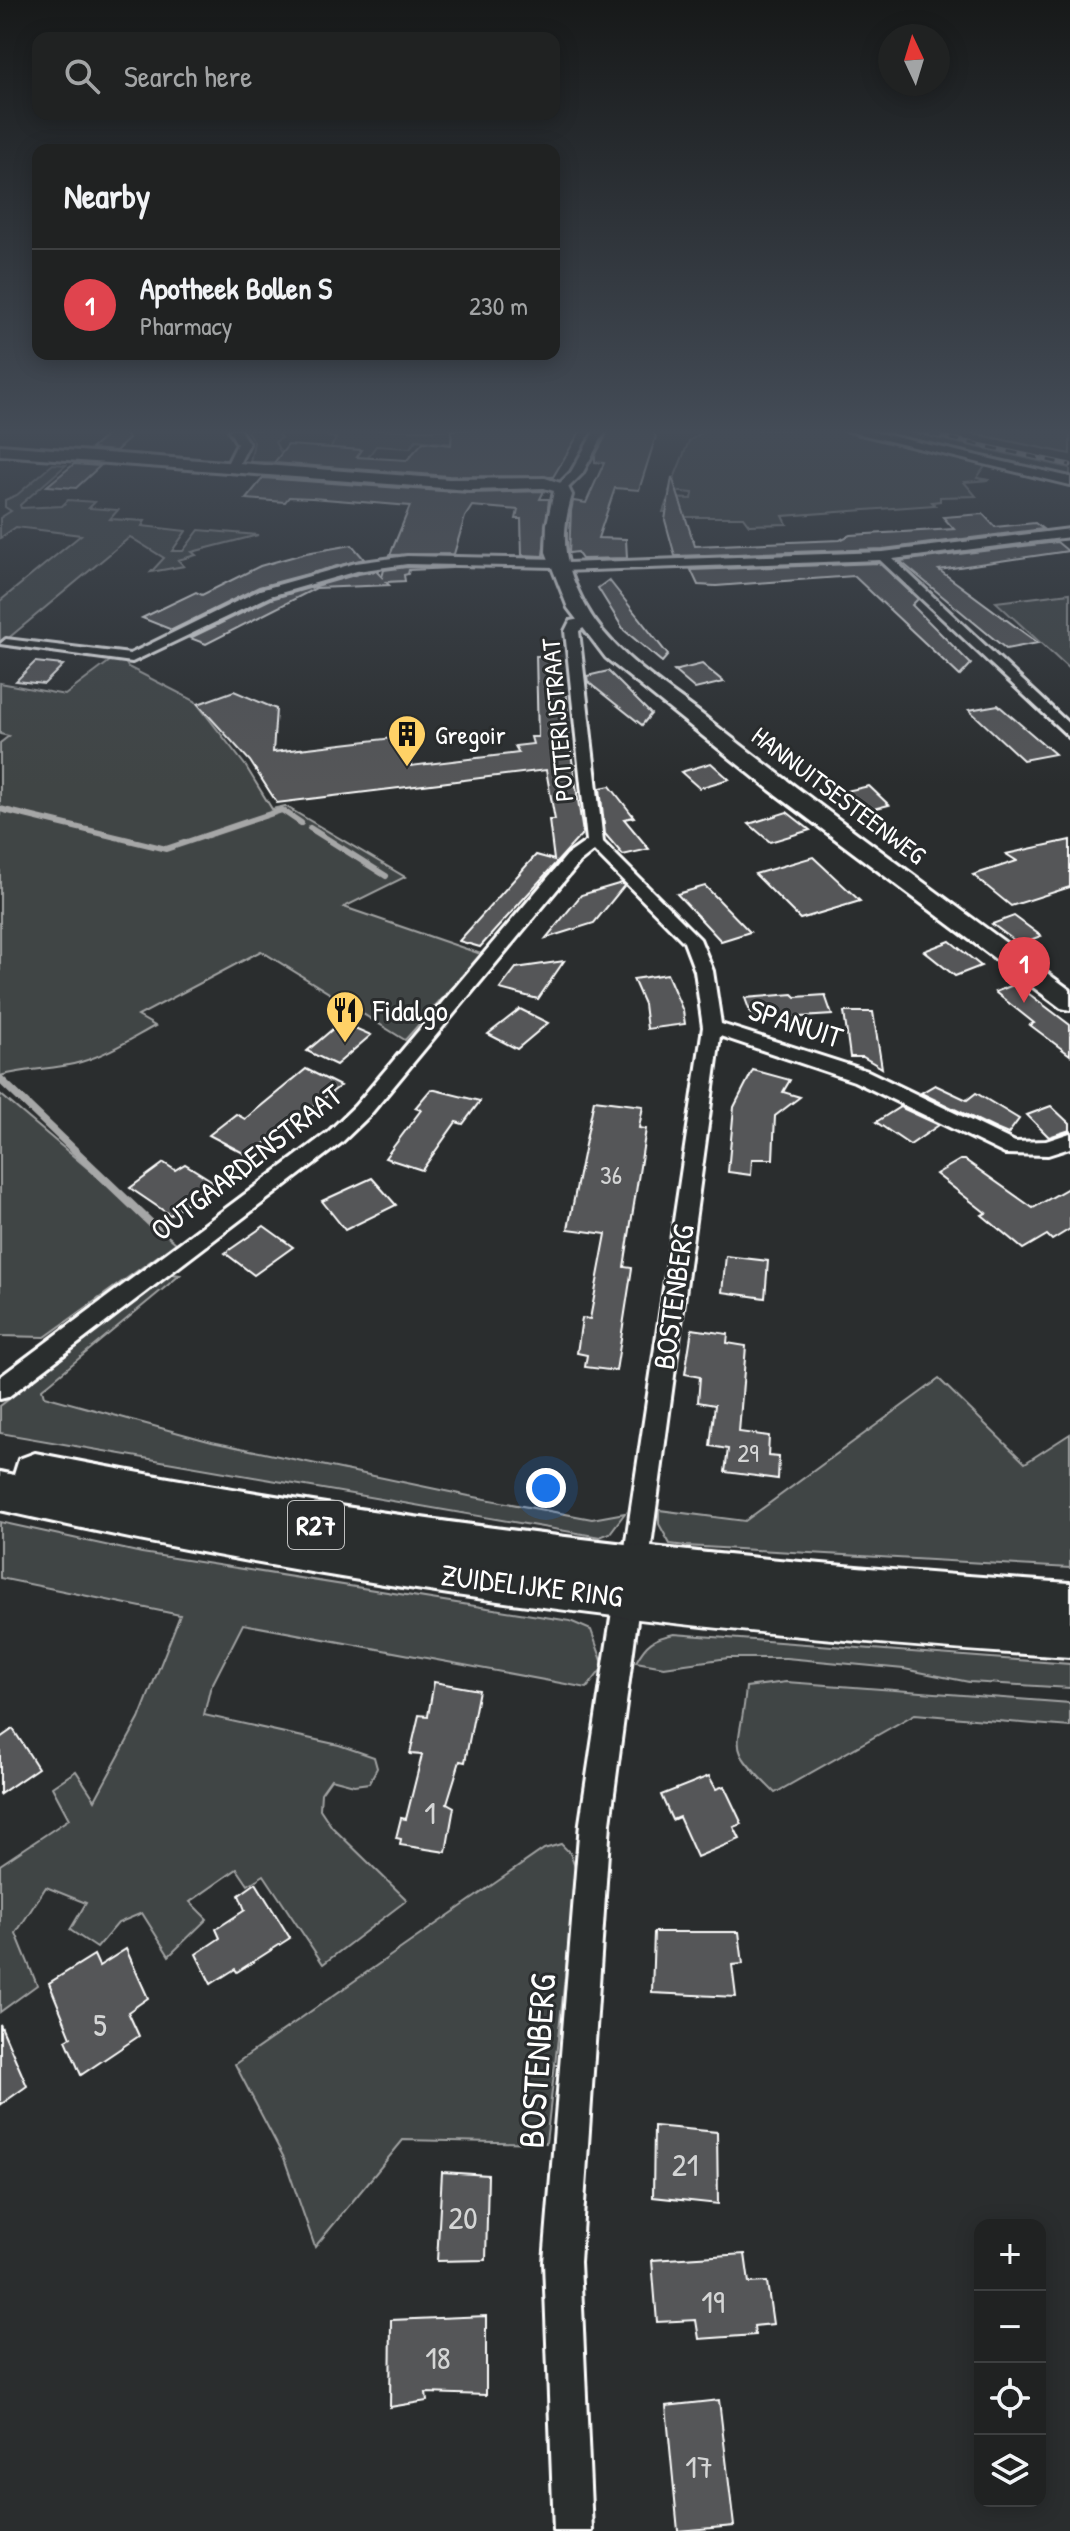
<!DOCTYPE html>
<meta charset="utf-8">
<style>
:root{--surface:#202222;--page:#2d2f2f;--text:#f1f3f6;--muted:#a2a4a5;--line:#3d3f40;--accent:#ffd166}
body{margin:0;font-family:"Patrick Hand",sans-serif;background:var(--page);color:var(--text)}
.controls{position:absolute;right:24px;bottom:24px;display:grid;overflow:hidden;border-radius:16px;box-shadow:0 4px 20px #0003}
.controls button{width:72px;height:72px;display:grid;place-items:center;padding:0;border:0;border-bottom:2px solid var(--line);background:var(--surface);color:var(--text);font:40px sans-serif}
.compass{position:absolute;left:878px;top:24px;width:72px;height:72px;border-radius:50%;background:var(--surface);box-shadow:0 4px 20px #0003;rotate:356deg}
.you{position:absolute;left:546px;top:1488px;width:28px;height:28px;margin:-20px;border:6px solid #fff;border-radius:50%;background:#1a73e8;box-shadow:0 0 0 12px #1a73e833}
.badge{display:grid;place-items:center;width:52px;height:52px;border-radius:50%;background:var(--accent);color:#fff;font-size:26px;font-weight:700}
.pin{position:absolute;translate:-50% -66px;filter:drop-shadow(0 2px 4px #0008)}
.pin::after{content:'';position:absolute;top:42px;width:28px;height:24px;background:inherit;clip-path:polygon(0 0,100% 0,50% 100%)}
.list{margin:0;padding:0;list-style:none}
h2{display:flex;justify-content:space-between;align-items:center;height:104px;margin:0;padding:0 32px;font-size:34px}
h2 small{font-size:26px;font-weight:400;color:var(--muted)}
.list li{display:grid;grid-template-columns:52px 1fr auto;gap:24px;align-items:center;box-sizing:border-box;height:112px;padding:0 32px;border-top:2px solid var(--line)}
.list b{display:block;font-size:30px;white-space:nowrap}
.list p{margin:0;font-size:26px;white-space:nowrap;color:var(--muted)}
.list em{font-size:26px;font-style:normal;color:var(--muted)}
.icon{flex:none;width:44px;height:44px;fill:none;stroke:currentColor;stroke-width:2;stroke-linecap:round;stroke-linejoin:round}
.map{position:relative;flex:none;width:1070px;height:2531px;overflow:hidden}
.search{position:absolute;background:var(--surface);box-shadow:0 4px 20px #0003;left:32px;top:32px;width:528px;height:88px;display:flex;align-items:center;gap:20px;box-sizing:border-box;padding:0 28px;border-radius:16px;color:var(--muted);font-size:30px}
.panel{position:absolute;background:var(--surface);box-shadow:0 4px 20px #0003;left:32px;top:144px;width:528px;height:216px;border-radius:16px}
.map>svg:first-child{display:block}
</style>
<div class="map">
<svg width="1070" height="2531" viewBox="0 0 1070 2531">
<rect width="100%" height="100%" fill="#2a2d2e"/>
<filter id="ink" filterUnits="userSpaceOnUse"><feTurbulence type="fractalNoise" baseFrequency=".0125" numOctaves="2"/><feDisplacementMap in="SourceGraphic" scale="16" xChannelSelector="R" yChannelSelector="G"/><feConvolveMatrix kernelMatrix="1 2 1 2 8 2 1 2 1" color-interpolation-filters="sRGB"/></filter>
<g filter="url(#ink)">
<g fill="#414445" stroke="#a0a2a2" stroke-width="2">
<polygon points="246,430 295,430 278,435 281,438 275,442 286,462 250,462 254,442"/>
<polygon points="314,430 486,430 477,446 416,440 410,448 376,446 359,470 318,467 336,439"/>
<polygon points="706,430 840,430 978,461 986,465 977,478 990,480 964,482 976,496 940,497 940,501 932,502 935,505 783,516 787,524 749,525 743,517 677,517 675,512 663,512 668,498 692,499 693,493 669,491 689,441"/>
<polygon points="865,430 900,430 1070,468 1070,478"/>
<polygon points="957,430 1070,430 1070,454"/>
<polygon points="53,464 66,465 20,505 21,508 62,506 68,500 95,502 89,508 118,510 110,519 145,521 142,526 186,531 172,551 183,551 199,530 258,535 192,552 196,555 178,560 184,566 151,572 164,558 130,537 5,641 0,641 0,601 81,535 16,527 0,538 0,518 11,511 5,507 5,500 17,495"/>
<polygon points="1070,593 1070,670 996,602"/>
<path d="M114 658 124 660 128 667 195 701 245 765 272 809 285 806 405 877 344 907 481 954 405 1040 261 951 138 1016 155 1026C131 1039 108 1054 81 1062 55 1070 27 1068 0 1076V743L9 736 0 734V683L65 695Z"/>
<polygon points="0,1094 176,1243 45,1337 0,1336"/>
<polygon points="172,1274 180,1275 42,1389 44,1396 212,1442 469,1496 592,1519 625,1513 610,1533 600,1537 0,1433 0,1406"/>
<polygon points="939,1379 1025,1463 1070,1434 1070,1568 686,1546 670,1544 659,1524 659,1510 745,1521"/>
<polygon points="0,1522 142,1553 570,1621 591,1630 604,1666 587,1688 243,1624 210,1689 204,1715 339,1745 374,1757 377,1768 369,1783 354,1785 331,1779 321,1793 320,1809 332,1827 407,1900 323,1964 264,1875 248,1885 237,1869 190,1902 207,1919 169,1956 142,1913 118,1923 97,1948 70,1930 86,1903 46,1887 16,1933 37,1985 0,2012 0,1865 69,1819 52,1787 76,1771 95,1800 139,1719 180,1615 0,1578"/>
<path d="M674 1634 1070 1664V1688L969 1682 904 1669 786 1658H728L664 1667 636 1662C646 1643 654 1638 674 1634Z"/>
<path d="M786 1682 1070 1703V1727L915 1714 775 1793C722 1741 741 1754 746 1687Z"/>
<polygon points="561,1844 570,1853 577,1873 546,2143 403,2140 315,2247 284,2158 235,2064 544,1849"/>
</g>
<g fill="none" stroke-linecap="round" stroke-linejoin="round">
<g stroke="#a6a7a7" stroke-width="6">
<polyline points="0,809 166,849 282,810 301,823"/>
<polyline points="310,828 386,876"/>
</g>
<polyline stroke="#a6a7a7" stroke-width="8" points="0,1079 158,1230"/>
</g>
<g fill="#555758" stroke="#fff" stroke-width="2">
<polygon points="113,430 121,430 129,439 116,451 91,449"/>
<polygon points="452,430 581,430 553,477 449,476 274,463 288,445 362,450 357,457 407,460 423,442 451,445"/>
<polygon points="609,430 651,430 656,436 639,490 615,488 598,538 626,539 627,558 582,559 577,552 569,553 571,511 573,501 586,503 604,463 595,462 595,456"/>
<polygon points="74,464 100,466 76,488 47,486"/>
<polygon points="672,477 695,546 840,540 850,535 954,529 943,517 983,514 995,527 1035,523 1043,529 883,549 675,556 665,520"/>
<polygon points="263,478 469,493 544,491 540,499 549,499 543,556 522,555 521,519 516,519 518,510 472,506 465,517 454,554 390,555 410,506 312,498 289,497 285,502 246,499"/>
<polygon points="1057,542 1068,551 939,570 1038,643 1006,649 900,561"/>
<polygon points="352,545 364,559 259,587 172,630 142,618 196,592 202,595 260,566 306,553"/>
<polygon points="879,563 918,599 912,605 971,664 960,676 854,576 716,586 698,585 691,570"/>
<polygon points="407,567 452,568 409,570 408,574 404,575 405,581 386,582 389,585 316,588 206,644 190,638 271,599 358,574 376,571 382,577 384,570"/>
<polygon points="609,580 668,655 662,662 624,630 598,588"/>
<polygon points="536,656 555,656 557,673 552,678 567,697 568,733 583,833 480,947 459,941 536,855 554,860 549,820 555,820 546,770 277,803 250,761 198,704 234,691 276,709 273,752 410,736 411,766 519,753 515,746 533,744 531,737 538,737"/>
<polygon points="35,662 63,665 44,684 16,681"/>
<polygon points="702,664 724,682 695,689 674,671"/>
<polygon points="608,671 651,714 642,725 588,682 587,676"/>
<polygon points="998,705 1055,754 1023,760 969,710"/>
<polygon points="711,763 729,779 699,788 681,772"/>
<polygon points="610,786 634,817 624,819 649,849 623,855 605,834 600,788"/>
<polygon points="869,786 889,805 865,811 846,791"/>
<polygon points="787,812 810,830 770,842 749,824"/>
<polygon points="1070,840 1070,887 1011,906 973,875 1017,861 1006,854"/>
<polygon points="813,857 860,901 800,919 755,874"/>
<polygon points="622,883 624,886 594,923 546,938 581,895"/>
<polygon points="705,886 717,898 750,932 721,941 677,894"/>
<polygon points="1014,916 1041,936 1019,944 992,924"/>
<polygon points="950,941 981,966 955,976 924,951"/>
<polygon points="564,961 538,999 500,989 516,968"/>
<polygon points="667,974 683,1011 685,1024 647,1029 644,1004 633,979"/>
<polygon points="1016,984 1070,1025 1070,1055 1030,1025 1034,1023 995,992"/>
<polygon points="793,994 796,997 825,995 832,1015 753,1020 745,998"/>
<polygon points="520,1009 548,1023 517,1049 488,1034"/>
<polygon points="844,1012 873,1012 882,1068 863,1057 850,1057"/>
<polygon points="341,1022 371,1035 336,1065 307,1051"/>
<polygon points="306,1069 340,1086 249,1156 209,1135 236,1114 245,1119"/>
<polygon points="753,1070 790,1080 783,1092 800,1097 775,1116 773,1159 752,1159 751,1175 728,1172 734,1107"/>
<polygon points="935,1085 967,1100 976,1093 1019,1119 1008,1134 996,1129 921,1093"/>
<polygon points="431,1089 480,1101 463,1124 456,1122 422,1170 385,1158 421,1110 415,1108"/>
<polygon points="594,1100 643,1106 639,1128 646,1129 624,1267 632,1268 616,1371 585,1367 587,1355 577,1353 582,1318 590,1319 606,1234 568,1229"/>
<polygon points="1051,1106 1070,1124 1070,1130 1049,1137 1027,1115"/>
<polygon points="900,1107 939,1125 910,1145 876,1122"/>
<polygon points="960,1160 965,1160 1033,1208 1070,1187 1070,1229 1052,1240 1047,1235 1023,1249 982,1215 986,1213 936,1174"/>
<polygon points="164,1163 175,1170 185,1164 214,1182 170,1215 130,1188"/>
<polygon points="372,1178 396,1205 345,1230 322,1201"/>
<polygon points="264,1226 293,1247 254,1275 225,1253"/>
<polygon points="726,1256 768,1261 765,1298 722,1292"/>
<polygon points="692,1329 728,1334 727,1343 746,1346 739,1432 769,1436 768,1456 779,1457 778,1479 725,1472 728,1449 710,1446 715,1405 698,1402 700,1377 685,1374"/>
<polygon points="434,1682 479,1690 465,1762 460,1761 447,1803 454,1807 446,1852 400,1845 401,1839 396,1838 401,1818 406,1819 422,1755 410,1754 419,1715 428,1716"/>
<polygon points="13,1729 38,1768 0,1794 0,1738"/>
<polygon points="709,1776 716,1789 724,1786 742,1824 734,1827 740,1839 697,1857 679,1817 672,1820 661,1795"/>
<polygon points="256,1883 290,1938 237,1972 235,1969 211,1984 196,1954 220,1938 216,1929 245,1910 239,1895"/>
<polygon points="654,1932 739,1932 743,1964 732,1965 736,1997 652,1993"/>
<polygon points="126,1949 148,1998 128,2012 139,2036 81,2075 66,2040 71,2037 49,1983 94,1955 99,1966"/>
<polygon points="0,2024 27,2086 0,2105"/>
<polygon points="654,2126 717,2132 718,2204 653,2197"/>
<polygon points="442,2172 488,2175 486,2260 437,2261"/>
<polygon points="745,2254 749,2283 767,2282 773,2324 754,2326 755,2335 699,2339 696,2320 657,2322 652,2260"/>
<polygon points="486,2316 486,2395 426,2393 427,2401 390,2407 391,2320"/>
<polygon points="719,2400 734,2526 678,2531 666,2406"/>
</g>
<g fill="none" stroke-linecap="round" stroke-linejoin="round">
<defs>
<g id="street">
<polygon points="229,430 240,430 249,444 237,468 231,471 225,468 237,444"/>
<polygon points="595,430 606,430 582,474 565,491 557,491 555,488 571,472"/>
<polygon points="844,430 865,430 1070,477 1070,485"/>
<polygon points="1070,529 1070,537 893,559 1070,725 1070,738 880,560 561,571 555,567 407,564 357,571 270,596 132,662 0,644 6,639 130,654 260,590 356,563 407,556 560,559 566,563 883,552"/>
<polygon points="585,618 592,622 579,631 603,842 700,939 713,971 721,1024 868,1071 1015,1142 1046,1141 1070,1133 1070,1148 1048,1155 1005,1154 854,1081 720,1036 648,1568 644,1576 635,1579 626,1576 622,1568 703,1027 695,971 684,942 594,851 579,863 369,1116 341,1143 8,1397 0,1399 0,1377 327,1133 355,1106 567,855 587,841 565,631 570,621"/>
<polygon points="627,1586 636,1590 640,1598 610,1823 580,2262 592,2531 554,2531 544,2262 580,1823 614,1598 618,1590"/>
</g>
<path id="secondary" d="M0 445 449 479 545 478 567 485 572 495C559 538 564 565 585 605 611 654 667 687 709 720 827 813 949 901 1070 990V1010L1061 1008 770 790 606 658 568 608 546 552 547 524 554 491 544 488 469 490 0 455Z"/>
<path id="highway" d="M35 1453C378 1521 722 1561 1070 1583V1657C704 1634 358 1592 0 1510V1472L14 1475 19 1459Z"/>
</defs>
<use href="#street" stroke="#fff" stroke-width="6"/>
<use href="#secondary" stroke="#fff" stroke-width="6"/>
<use href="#highway" stroke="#fff" stroke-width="6"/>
<use href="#street" fill="#2a2d2e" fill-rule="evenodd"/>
<use href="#secondary" fill="#2a2d2e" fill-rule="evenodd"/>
<use href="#highway" fill="#2a2d2e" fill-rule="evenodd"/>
<defs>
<polyline id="rail" points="911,430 1070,465"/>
</defs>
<use href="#rail" stroke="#fff" stroke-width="5"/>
<use href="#rail" stroke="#2a2d2e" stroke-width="3" stroke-dasharray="10" stroke-linecap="butt"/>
</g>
</g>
<linearGradient id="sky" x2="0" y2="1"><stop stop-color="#171919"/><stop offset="0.55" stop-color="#444c57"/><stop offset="1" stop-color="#444c57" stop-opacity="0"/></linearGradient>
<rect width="1070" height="785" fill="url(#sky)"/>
<defs>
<symbol id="building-pin" viewBox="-11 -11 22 30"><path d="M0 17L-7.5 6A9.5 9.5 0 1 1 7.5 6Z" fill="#ffd166" stroke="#2a2d2e"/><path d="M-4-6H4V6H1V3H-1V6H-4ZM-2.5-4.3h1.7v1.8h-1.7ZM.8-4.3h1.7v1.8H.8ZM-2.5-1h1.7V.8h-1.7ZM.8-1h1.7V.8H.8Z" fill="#111"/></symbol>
<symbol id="restaurant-pin" viewBox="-11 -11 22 30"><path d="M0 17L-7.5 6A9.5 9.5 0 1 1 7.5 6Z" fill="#ffd166" stroke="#2a2d2e"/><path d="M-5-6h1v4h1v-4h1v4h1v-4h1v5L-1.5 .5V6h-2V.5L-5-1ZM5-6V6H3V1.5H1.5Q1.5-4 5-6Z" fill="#111"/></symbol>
</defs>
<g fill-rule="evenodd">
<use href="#building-pin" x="385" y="712" width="44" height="60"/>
<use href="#restaurant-pin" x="323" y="988" width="44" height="60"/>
</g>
<g text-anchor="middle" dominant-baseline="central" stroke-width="6" stroke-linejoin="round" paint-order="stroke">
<g font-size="26" fill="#fff" stroke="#2a2d2e">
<text transform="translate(557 720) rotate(-95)">POTTERIJSTRAAT</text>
<text transform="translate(839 795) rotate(37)">HANNUITSESTEENWEG</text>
</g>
<g font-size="26" fill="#fff" stroke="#2a2d2e" text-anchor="start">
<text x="435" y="734">Gregoir</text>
</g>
<g font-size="26" fill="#d4d5d5">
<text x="611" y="1174">36</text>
<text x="748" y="1452">29</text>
</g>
<rect fill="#2a2d2e" stroke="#bfc0c0" stroke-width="2" x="288" y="1501" width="56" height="48" rx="6"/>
<g font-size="28" font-weight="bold" fill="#fff">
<text x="316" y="1525">R27</text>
</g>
<g font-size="30" fill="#fff" stroke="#2a2d2e" text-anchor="start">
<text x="373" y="1010">Fidalgo</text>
</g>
<g font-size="30" fill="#fff" stroke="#2a2d2e">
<text transform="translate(796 1023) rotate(18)">SPANUIT</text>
<text transform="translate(246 1162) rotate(-38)">OUTGAARDENSTRAAT</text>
<text transform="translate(673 1297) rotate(-82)">BOSTENBERG</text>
<text transform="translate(532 1585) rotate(7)">ZUIDELIJKE RING</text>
</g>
<g font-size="32" fill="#d4d5d5">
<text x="430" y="1812">1</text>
<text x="100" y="2024">5</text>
<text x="685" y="2164">21</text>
<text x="463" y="2217">20</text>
<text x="713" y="2301">19</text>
<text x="438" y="2357">18</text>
<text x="699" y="2466">17</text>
</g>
<g font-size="36" fill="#fff" stroke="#2a2d2e">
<text transform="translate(536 2061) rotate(-86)">BOSTENBERG</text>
</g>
</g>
</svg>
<div class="controls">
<button>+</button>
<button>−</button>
<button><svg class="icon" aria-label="locate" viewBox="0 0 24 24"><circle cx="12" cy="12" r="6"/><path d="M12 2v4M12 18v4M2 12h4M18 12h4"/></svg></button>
<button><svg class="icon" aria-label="layers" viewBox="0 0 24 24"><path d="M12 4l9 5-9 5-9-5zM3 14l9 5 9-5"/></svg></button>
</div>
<svg class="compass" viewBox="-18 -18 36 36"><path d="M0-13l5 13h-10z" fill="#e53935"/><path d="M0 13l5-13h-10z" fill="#a2a4a5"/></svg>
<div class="you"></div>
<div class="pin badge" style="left:1024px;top:1003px;background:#e0444e">1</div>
<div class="search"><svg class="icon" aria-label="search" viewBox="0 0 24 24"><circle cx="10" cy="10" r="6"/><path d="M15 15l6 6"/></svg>Search here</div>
<section class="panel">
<h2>Nearby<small></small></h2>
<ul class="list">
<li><span class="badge" style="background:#e0444e">1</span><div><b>Apotheek Bollen S</b><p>Pharmacy</p></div><em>230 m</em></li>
</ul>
</section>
</div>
